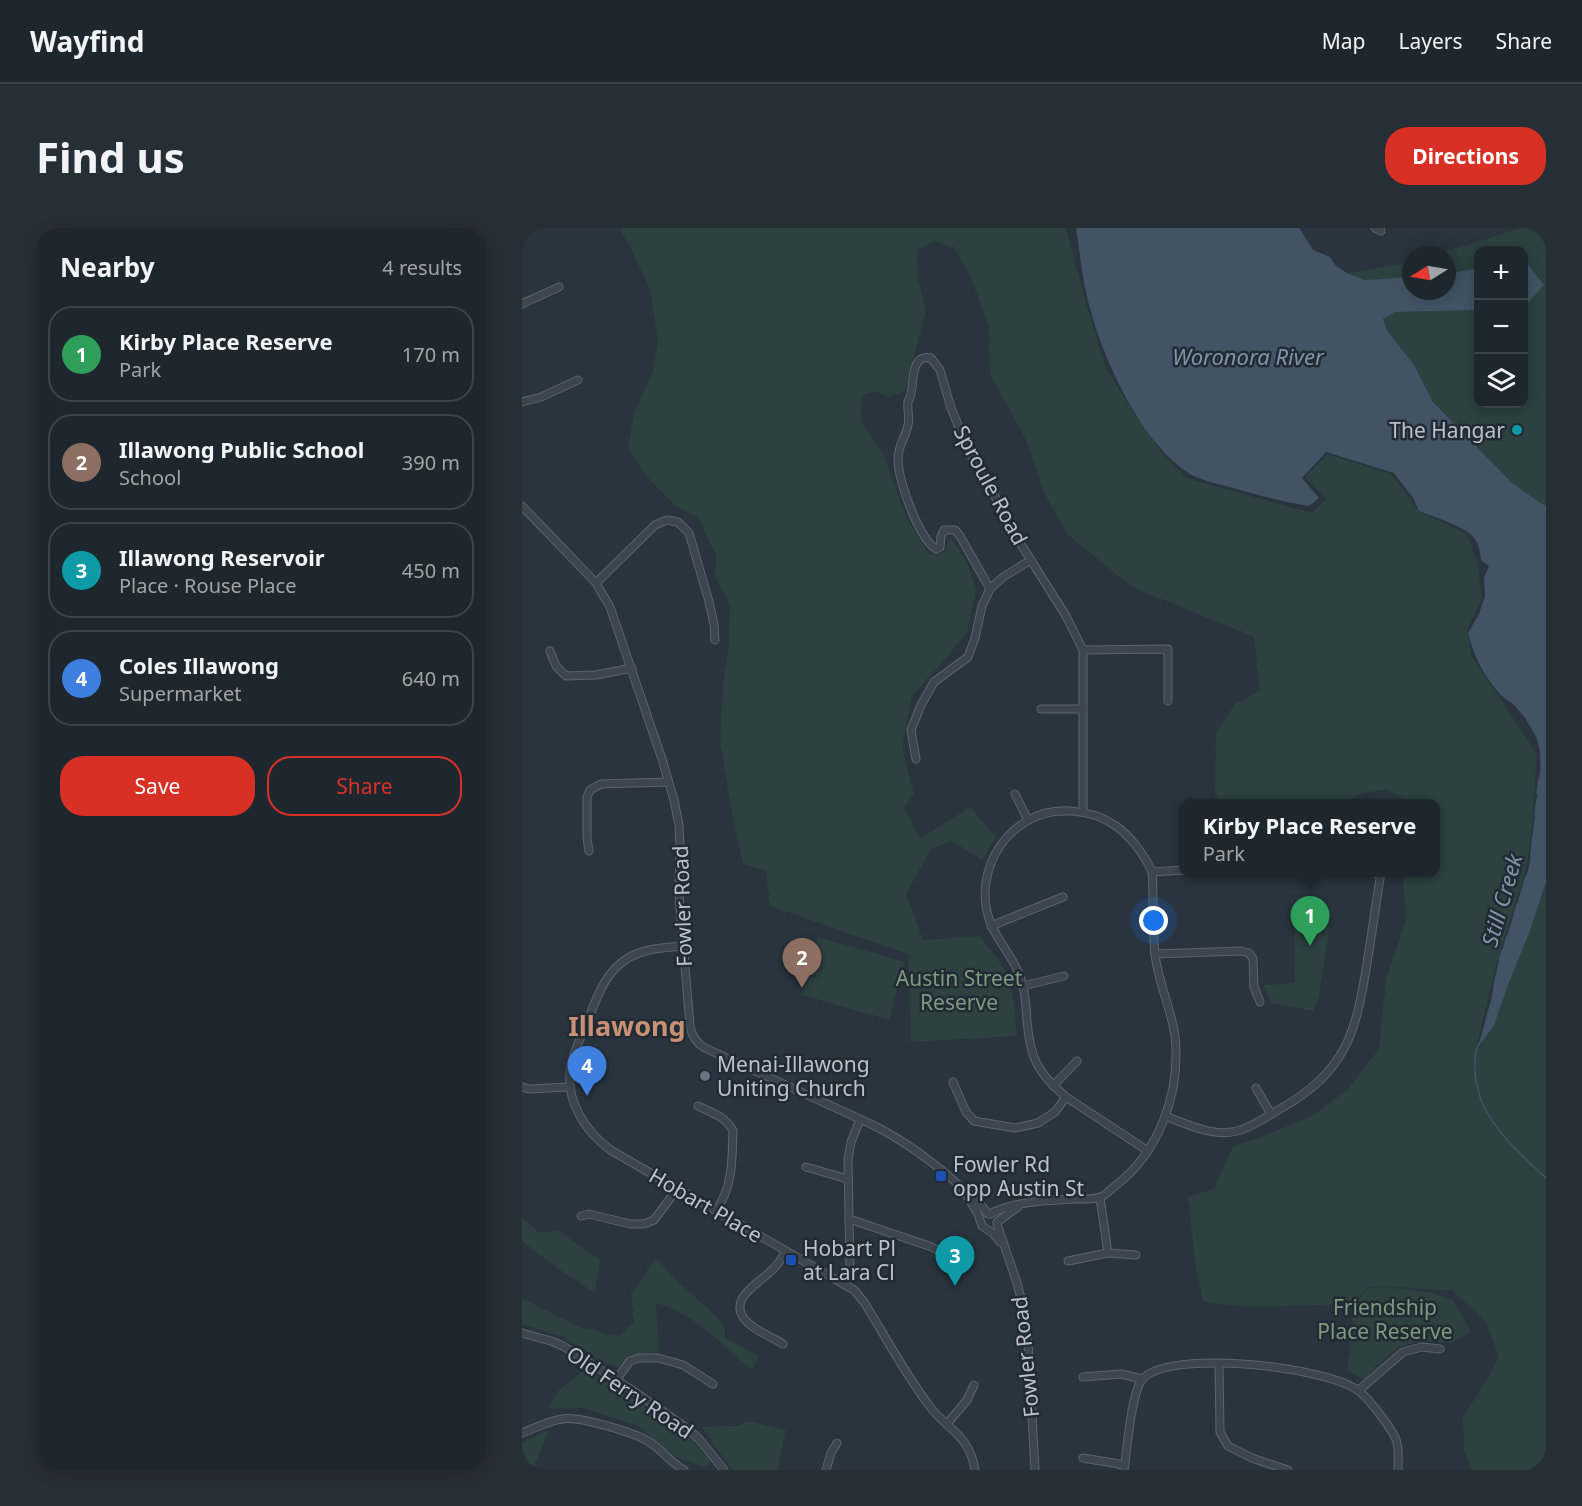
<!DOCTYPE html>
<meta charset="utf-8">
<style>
:root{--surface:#1f272e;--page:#272f36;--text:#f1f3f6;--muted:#a1a5aa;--line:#3c444a;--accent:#d93025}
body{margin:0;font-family:"Noto Sans",sans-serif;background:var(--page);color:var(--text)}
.controls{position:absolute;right:18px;top:18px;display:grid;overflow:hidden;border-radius:12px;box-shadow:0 3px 15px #0003}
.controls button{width:54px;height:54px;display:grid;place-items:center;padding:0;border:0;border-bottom:2px solid var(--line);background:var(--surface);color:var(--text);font:30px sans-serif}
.compass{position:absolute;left:880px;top:18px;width:54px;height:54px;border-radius:50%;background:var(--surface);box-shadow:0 3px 15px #0003;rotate:259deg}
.you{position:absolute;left:632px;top:693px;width:21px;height:21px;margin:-15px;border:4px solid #fff;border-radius:50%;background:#1a73e8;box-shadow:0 0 0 9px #1a73e833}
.badge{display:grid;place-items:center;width:39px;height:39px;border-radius:50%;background:var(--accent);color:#fff;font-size:20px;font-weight:700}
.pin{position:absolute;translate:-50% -50px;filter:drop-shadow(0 2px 3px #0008)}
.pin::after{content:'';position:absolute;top:32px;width:21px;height:18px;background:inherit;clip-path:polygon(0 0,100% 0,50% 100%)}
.popup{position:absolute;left:657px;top:571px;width:261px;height:78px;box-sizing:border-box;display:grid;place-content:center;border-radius:12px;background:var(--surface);filter:drop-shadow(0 2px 4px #0005);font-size:20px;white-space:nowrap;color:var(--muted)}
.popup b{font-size:22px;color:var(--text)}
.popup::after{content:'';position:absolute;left:50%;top:100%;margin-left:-12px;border:12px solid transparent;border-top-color:var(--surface)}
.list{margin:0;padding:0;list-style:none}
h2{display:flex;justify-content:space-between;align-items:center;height:78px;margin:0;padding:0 24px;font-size:26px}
h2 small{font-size:20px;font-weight:400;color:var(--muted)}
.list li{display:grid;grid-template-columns:39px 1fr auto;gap:18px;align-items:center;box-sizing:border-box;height:96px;margin:0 12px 12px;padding:0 12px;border:2px solid var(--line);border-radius:24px}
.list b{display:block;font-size:22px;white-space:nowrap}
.list p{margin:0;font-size:20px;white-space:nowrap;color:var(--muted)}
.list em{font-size:20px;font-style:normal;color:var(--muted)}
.actions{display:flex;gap:12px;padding:18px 24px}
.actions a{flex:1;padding:14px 0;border:2px solid var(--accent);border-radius:24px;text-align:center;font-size:21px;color:var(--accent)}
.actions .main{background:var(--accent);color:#fff}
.icon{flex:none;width:33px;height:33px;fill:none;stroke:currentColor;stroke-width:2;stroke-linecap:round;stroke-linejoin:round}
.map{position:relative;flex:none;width:1024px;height:1242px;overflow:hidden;border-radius:24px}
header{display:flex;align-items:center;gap:36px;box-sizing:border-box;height:84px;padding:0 30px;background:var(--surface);border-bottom:2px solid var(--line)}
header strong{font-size:28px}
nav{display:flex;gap:33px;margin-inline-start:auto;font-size:21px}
.intro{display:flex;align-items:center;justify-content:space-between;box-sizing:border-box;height:144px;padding:0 36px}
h1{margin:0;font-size:42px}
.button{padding:15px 27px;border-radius:24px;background:var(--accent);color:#fff;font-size:21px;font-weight:700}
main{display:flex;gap:36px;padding:0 36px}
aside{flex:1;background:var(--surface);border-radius:24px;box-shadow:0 3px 15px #0003}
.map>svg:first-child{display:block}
</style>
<header>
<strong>Wayfind</strong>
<nav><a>Map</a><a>Layers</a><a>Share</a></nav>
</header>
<div class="intro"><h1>Find us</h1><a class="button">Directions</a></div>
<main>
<aside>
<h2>Nearby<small>4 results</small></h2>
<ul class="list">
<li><span class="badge" style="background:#2e9e5b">1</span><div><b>Kirby Place Reserve</b><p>Park</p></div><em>170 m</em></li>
<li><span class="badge" style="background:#8d6e63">2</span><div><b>Illawong Public School</b><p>School</p></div><em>390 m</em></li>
<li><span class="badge" style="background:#0f9aa8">3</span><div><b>Illawong Reservoir</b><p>Place · Rouse Place</p></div><em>450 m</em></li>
<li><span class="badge" style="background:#3f7fe0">4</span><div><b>Coles Illawong</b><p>Supermarket</p></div><em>640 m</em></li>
</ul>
<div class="actions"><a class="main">Save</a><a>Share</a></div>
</aside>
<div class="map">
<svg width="1024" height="1242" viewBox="0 0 1024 1242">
<rect width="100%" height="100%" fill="#29343e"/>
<g fill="#2c4140">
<path d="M97 0H544L560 61 584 140 608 179 639 224 664 250 790 285 804 271 783 249 806 226 869 246 897 283 945 306 955 333 960 370 945 403 950 429 1015 526 1010 598 1005 638 976 730 954 820 972 798 986 757 1008 703 1024 654V1242H949L942 1222 941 1189 963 1155 977 1129 964 1094 930 1062C902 1063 875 1057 847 1058L830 1076 727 1079 681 1074 673 1035 666 969 692 961 711 918 734 911 788 889 825 862 857 821 864 751 884 692 881 645 914 644V576L883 575 884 572 863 561 835 567 822 575H699L693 565 694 505 713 476 738 463 732 409 610 359 546 307 523 267 504 212 468 146 467 99 448 47 432 20 412 13 395 22 396 51 404 83 383 163 366 169 353 163 340 167 339 193 362 227 383 287 407 327 422 324 428 308 445 334 454 362 445 404 426 428 390 468 380 520 392 566 382 579 398 611 448 579 474 609 460 632 430 613 409 621 384 666 401 712 457 708C464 717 472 725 478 734 492 756 493 783 495 808L389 814 386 726 248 678 244 643 221 636 211 591 198 511 201 458 207 414 208 377 193 349 194 328 176 289 155 279 128 252 106 221 112 185 130 146 136 113 128 61 106 15Z"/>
<polygon points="999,0 1024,0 1024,277 1020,276 990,255 911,174 892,137 865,102 861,91 873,84 956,82 957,176 1002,176 1002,76 1006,74 1022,57 1002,31 1002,22 957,22 956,40 925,46 925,27 913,27"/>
<polygon points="889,34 889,49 842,52 825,45"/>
<polygon points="810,680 797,770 791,783 749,775 742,757 773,755 772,681"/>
<polygon points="296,709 383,734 367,792 280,767"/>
<polygon points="0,990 18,1005 36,1002 78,1032 73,1065 28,1035 0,1013"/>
<path d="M134 1030 158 1056 181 1076 202 1097 203 1110 237 1128 230 1142C198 1116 175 1087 134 1075L137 1124C118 1125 111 1125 97 1138L83 1136 42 1109 0 1096V1070L27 1084 60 1100 97 1108 112 1094 109 1067Z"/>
<polygon points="867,1059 910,1065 930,1071 949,1103 930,1115 899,1113 878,1119 852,1140 842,1152 825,1142 832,1077 846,1060"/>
<polygon points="64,1140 166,1206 189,1234 181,1239 150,1227 117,1198 60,1180 26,1181 36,1163"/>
<polygon points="227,1193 264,1202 256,1239 257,1242 210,1242 180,1199 215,1198"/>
<polygon points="27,1202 11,1242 0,1242 0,1214"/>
</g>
<g fill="#415365">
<path d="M554 0H777L791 22 808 29 813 37 825 45 842 52 889 49V63H925V46L956 40V82L873 84 861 91 865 102 892 137 911 174 990 255 1020 276 1024 277V654L1008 703 986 757 972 798 954 821 958 812 969 772 976 736 1007 639 1019 534C1019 513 1009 493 994 479 988 473 981 470 976 464 961 446 951 427 946 405L957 386 963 368 962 350 967 338 959 332C957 306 945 302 923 293 915 290 906 286 897 283L891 270 872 245 804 224 780 250 797 270 787 278C761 274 736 267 711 260 697 256 681 253 668 246 616 214 574 117 563 59 559 39 557 19 554 0Z"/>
<polygon points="1002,31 1022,57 1006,75 1002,76"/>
</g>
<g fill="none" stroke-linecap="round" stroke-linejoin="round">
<g stroke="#415365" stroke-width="1.5">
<polyline points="995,479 1004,490 1014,507"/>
<polyline points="1016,512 1019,526 1019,536"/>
<polyline points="1015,566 1017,550"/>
<polyline points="1013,587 1015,571"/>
<polyline points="1009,626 1011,607"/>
<polyline points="1001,658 1004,648"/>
<polyline points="997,672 1000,662"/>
<polyline points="992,686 995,677"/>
<polyline points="982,718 985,708"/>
<polyline points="977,732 980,722"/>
<polyline points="972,758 974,748"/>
<path d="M957 815C952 826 952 840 954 852 956 860 957 868 960 875 973 904 1001 929 1024 950"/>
</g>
<defs>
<g id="minor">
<polyline points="853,0 859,3"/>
<polyline points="0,76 37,59"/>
<polyline points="0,174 19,169 56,152"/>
<path d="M0 278 74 355 88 379 140 531 152 572 157 597 158 618 157 667 168 798C170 808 174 815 183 820L353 898C386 915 413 935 440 960 449 968 459 975 466 986"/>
<polyline points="74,355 133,297 145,292 156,294 167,305 186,370 192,396 193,412"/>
<path d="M468 361 438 308 433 302H422L419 308 418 319 414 321C396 309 377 254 376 232 375 219 384 209 386 197 388 189 385 182 386 174 387 171 389 168 389 165 392 152 389 126 409 130L418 142 429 180 447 224 472 266 483 291 544 388 561 422V584"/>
<polyline points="561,422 646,421 646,473"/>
<polyline points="28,423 34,438 44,448 74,447 110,440"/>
<polyline points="519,481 560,481"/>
<polyline points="394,531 389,502 399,477 412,454 446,429 453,410 460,378 468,361 481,349 509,332"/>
<polyline points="493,566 506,592"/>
<polyline points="67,623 65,610 65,569 68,562 79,556 146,554"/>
<polyline points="630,644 662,642"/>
<polyline points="848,644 858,646"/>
<polyline points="469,698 541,669"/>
<path d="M161 718C140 720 121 720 103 732 83 746 76 767 67 789 61 805 53 820 49 837 42 871 63 904 90 923L332 1062 342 1074C363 1108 382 1144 406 1176 424 1202 447 1205 453 1242"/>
<polyline points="633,726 719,723 727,725 731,731 732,759 738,774"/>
<polyline points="501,758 542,748"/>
<polyline points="431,854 444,884 452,893 493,900 516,895 533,884 544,869"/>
<polyline points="531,858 555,833"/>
<polyline points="0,859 7,861 48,859"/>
<polyline points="734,860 749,886"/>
<path d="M176 878C188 884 205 889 211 903 210 933 211 958 194 983"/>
<path d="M643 888C670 898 698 913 726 899 737 894 748 887 758 881 824 843 834 806 845 735 850 705 854 675 859 644"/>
<polyline points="284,939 326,951"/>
<polyline points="444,966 456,986 460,998 471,1005 478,1014"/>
<polyline points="578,970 586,1025"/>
<path d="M468 986C493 973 523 973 551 971 559 971 571 972 578 969 584 967 589 961 593 958 638 924 659 863 653 808 649 780 636 754 633 726 631 706 631 685 631 665 630 658 632 648 629 642 622 626 608 608 594 598 570 581 531 577 505 593 466 616 451 667 474 706 484 724 495 736 500 755 504 767 504 780 505 793 508 829 515 845 544 869L626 923"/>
<polyline points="59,988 67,986 108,996 122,996 132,992 155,961"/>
<polyline points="327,991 410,1019 421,1026"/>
<polyline points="475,994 496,979"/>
<polyline points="475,996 495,1055 503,1085 506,1114 513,1242"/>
<polyline points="546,1033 586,1025 614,1027"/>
<polyline points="323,1057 328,1043 326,931 329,914 338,892"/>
<polyline points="0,1105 29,1113 41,1118 110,1162 166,1201 177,1211 202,1242"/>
<path d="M261 1116C250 1109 234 1103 225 1094 203 1071 238 1055 250 1042 256 1037 260 1030 264 1023"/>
<polyline points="697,1136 698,1204 706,1218 730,1230 766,1242"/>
<polyline points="561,1149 599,1146 620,1151"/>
<polyline points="94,1152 108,1133 117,1130 136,1130 161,1137 191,1156"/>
<polyline points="837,1162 881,1124 900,1119 918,1121"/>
<polyline points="425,1196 445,1172 452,1157"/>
<path d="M0 1205C13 1200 26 1193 40 1191 57 1188 115 1205 129 1215 141 1223 149 1235 162 1242"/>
<polyline points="561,1230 603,1237"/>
<polyline points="304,1242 309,1225 315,1215"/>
<path d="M602 1242C605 1221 609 1169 619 1153 642 1119 809 1139 838 1164 847 1171 873 1204 875 1215 877 1223 876 1233 876 1242"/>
</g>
</defs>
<use href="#minor" stroke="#5b646c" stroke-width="9"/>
<use href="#minor" stroke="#3d464e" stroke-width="7"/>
</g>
<circle fill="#0f9aa8" stroke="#222b33" stroke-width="2" cx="995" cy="202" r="6"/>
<circle fill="#6b7280" stroke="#222b33" stroke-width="2" cx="183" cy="848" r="6"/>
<g fill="#1a4fb4" stroke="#222b33" stroke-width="2">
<rect x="413" y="942" width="12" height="12" rx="3"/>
<rect x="263" y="1026" width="12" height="12" rx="3"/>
</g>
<g text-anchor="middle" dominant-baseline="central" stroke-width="5" stroke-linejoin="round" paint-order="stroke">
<g font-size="21" fill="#bac1c9" stroke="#222b33" text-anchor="start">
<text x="983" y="202" text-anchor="end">The Hangar</text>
<text x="195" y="836">Menai-Illawong<tspan x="195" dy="24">Uniting Church</tspan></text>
<text x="431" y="936">Fowler Rd<tspan x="431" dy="24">opp Austin St</tspan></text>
<text x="281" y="1020">Hobart Pl<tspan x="281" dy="24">at Lara Cl</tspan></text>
</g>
<g font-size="21" fill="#bac1c9" stroke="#222b33">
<text transform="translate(469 257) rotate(62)">Sproule Road</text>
<text transform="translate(160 678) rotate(-92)">Fowler Road</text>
<text transform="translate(184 977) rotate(30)">Hobart Place</text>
<text transform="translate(503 1129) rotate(-96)">Fowler Road</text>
<text transform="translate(108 1164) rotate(34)">Old Ferry Road</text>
</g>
<g font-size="21" fill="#7b9b7f" stroke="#222b33">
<text x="437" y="750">Austin Street<tspan x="437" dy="24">Reserve</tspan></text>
<text x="863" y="1079">Friendship<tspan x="863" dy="24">Place Reserve</tspan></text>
</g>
<g font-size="22" font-style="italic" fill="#7e94a8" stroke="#222b33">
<text x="726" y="128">Woronora River</text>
<text transform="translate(979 672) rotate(-74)">Still Creek</text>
</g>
<g font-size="27" font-weight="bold" fill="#c89175" stroke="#222b33">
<text x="105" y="797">Illawong</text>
</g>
</g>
</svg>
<div class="controls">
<button>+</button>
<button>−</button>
<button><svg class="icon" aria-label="layers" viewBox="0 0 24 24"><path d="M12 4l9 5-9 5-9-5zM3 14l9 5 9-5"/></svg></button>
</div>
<svg class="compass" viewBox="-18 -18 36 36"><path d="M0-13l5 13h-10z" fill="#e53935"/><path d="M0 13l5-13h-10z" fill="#a1a5aa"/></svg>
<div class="you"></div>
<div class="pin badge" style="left:788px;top:718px;background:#2e9e5b">1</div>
<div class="popup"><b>Kirby Place Reserve</b>Park</div>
<div class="pin badge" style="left:280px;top:760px;background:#8d6e63">2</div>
<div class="pin badge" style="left:433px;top:1058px;background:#0f9aa8">3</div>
<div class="pin badge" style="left:65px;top:868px;background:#3f7fe0">4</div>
</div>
</main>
